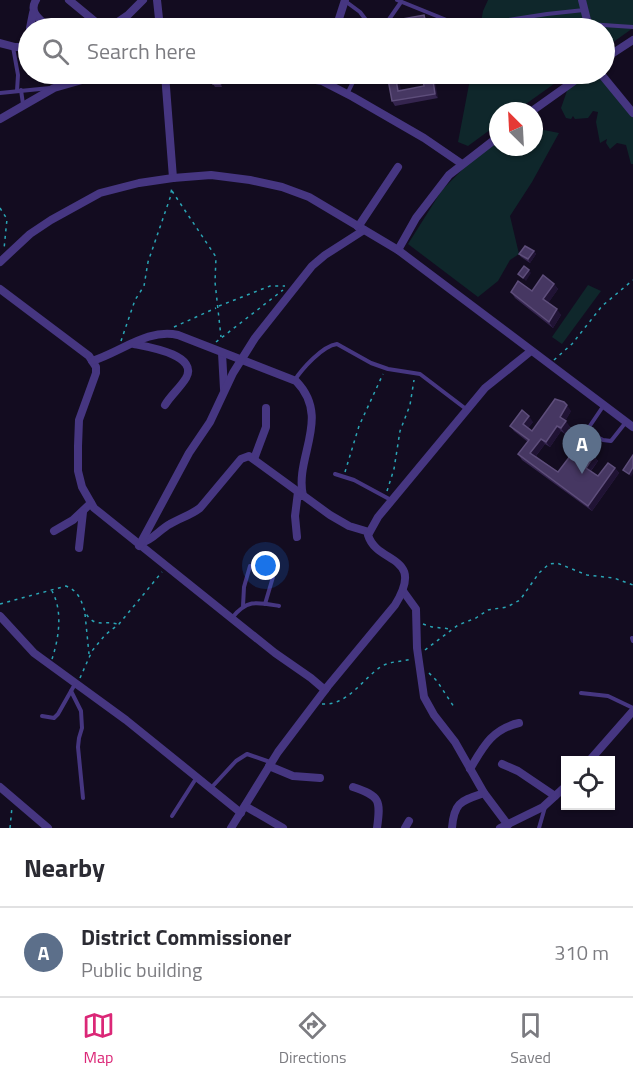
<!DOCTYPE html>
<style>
:root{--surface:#fff;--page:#f2f2f3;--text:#2b2b33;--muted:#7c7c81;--line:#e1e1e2;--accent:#db2777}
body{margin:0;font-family:"Titillium Web",sans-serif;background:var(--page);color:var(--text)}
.controls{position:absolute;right:18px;bottom:18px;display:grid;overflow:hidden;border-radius:0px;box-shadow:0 2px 4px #0004}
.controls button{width:54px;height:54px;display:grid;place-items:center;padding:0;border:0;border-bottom:2px solid var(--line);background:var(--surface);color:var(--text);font:30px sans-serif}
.compass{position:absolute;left:489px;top:102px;width:54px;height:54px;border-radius:50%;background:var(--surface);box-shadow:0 2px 4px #0004;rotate:336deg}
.you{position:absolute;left:266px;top:566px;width:21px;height:21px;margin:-15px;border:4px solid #fff;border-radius:50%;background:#1a73e8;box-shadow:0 0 0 9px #1a73e833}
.badge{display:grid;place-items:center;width:39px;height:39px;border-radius:50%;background:var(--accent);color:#fff;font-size:20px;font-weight:700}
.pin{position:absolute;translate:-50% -50px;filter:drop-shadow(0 2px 3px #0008)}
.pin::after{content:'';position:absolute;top:32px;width:21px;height:18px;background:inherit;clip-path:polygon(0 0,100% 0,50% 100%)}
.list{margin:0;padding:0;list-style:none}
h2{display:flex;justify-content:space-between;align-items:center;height:78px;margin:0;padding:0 24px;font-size:26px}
h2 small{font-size:20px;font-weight:400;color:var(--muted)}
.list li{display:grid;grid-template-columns:39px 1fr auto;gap:18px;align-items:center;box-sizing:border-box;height:90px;padding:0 24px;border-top:2px solid var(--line)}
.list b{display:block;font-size:22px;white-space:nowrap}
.list p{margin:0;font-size:20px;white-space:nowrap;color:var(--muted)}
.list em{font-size:20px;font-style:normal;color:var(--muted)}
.icon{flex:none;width:33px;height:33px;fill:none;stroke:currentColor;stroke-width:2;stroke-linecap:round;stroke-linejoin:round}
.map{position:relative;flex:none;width:633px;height:828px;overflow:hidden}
.search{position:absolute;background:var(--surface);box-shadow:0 2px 4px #0004;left:18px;right:18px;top:18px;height:66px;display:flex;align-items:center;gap:15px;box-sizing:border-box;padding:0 21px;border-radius:33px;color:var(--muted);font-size:22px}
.sheet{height:168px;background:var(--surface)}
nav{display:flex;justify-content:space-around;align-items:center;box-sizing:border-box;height:84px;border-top:2px solid var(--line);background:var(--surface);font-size:16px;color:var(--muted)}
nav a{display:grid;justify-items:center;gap:3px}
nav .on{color:var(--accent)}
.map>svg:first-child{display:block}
</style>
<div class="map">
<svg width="633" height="828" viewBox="0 0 633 828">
<rect width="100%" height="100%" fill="#130c20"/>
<g fill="#0f272b">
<polygon points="488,0 633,0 633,28 605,48 604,28 480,28 483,11"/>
<polygon points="471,74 568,74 516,111 498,111 498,124 468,146 458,142"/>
<polygon points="592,74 602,74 633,108 633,164 631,164 626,145 617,143 610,149 606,143 607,139 600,143 596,122 598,112 593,111 588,118 575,119 573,116 571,119 566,118 561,108 568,88"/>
<polygon points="534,128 559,133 532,182 510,216 519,254 510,260 498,281 478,297 408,244 442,190 480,152 498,140 498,147 534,147"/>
<polygon points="588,285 601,291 562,344 552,337"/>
</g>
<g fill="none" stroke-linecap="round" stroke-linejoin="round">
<g stroke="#2aa5b5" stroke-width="1.5" stroke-dasharray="3 4.5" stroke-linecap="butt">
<polyline points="54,81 57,74"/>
<polyline points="172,191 216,257 215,282 221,337"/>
<polyline points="0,208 7,219 4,249"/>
<polyline points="219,306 270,286 285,286"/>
<polyline points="174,327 216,308"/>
<polyline points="121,341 135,300 144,286 148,262 170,198 172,187"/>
<polyline points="216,342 283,290"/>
<polyline points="554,360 572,344 602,306 633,280"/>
<polyline points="345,472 359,426 383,374"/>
<polyline points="387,491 394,469 400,431 410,405 414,380"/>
<path d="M0 604 66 586C87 595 79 612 93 621 100 625 108 621 117 624"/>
<polyline points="85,614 89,654"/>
<polyline points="423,624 432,627 451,629"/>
<polyline points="425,650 458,625 476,618 488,610 507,607 520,600 539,573 549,564 557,563 587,575 614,578 633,585"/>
<path d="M52 659C59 638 63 611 52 591"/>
<polyline points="429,673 437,681 454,707"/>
<polyline points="80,678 92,651 105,635 119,624 162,572"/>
<path d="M322 704C348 706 363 678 382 666 391 661 401 662 411 659"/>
<polyline points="10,828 12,807"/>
</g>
<g stroke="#463681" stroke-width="4">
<polyline points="397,0 449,21 470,26 547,14 584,10"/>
<polyline points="345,1 360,12 372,28"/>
<polyline points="588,24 633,27"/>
<polyline points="383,28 401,2"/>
<polyline points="13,47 18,75 17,91"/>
<polyline points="21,90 23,104"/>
<polyline points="0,93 50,88"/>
<polyline points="347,94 357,74"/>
<path d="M294 381C302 369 322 346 337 344L371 363 388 369 420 374 466 409"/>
<polyline points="586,431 603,440 611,441 626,422"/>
<polyline points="582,448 581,441 583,436 604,405"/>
<polyline points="335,474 354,480 391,500"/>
<polyline points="265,604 273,577"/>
<polyline points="243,606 244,587 250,566"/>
<path d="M232 618C247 599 257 602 279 606"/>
<polyline points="632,638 633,641"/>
<polyline points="71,691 81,711 82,728 79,738 78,747 83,798"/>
<polyline points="581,693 608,696 633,708"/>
<polyline points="42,716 54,718 58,714 75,684"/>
<polyline points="211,788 236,761 247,754 270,762"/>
<polyline points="172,816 197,777"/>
<polyline points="539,828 545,807"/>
</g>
<g stroke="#463681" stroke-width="8">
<path d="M36 0C28 13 41 20 49 28"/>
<polyline points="69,0 103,28"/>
<polyline points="157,0 160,28"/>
<polyline points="582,0 589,28"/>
<polyline points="30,28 33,13"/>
<polyline points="109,28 128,15 143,0"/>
<polyline points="336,28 345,0"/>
<polyline points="0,43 15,47 28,47"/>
<polyline points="604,59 633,40"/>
<polyline points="165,74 173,178"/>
<polyline points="281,74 322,81 353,97 424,138 462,164"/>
<polyline points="601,74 633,113"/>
<polyline points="532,111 584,74"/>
<polyline points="0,119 54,88 103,74"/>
<polyline points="358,227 398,167"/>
<polyline points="398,250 416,218 449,175 498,137"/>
<polyline points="0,262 30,234 51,220 100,193 139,183 173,178 211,175 250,180 282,187 309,197 398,250 633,427"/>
<polyline points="0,289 89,356 96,367 96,373 79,420 78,446 78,471 82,487 94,508 275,653 311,678 325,690"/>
<path d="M134 344C149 347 199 355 186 378 180 388 171 395 165 405"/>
<polyline points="222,353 224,389"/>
<path d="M92 361C121 352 148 328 178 335L296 381C332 418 294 457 303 496"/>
<polyline points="254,459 266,427 266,408"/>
<polyline points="54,531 73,520 91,503"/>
<polyline points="297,537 295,516 298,492"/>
<path d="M141 543C153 540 159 530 170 524 180 518 191 515 200 508L241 459 249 456 330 515 349 526 369 532"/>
<polyline points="139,546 189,453 210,422 233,373 255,338 312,266 325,255 364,230"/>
<polyline points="79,548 83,512"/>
<polyline points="403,591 416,609 417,648 424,697 434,715 455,742 484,793 508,825"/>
<polyline points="0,616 34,653 126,720 241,813"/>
<polyline points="590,760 633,711"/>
<polyline points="502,764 518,771 555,796"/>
<polyline points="269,766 293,776 320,778"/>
<path d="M470 769C483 747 492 729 519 723"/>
<polyline points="0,787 48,828"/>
<path d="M353 787C380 796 381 800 377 828"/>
<polyline points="245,806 283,828"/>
<path d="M231 828 278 752 328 686 395 605C426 554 377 565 368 535L378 517 485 388 531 351"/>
<polyline points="405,828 409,821"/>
<path d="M452 828C454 802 461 801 484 793"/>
<polyline points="500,828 543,807 566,786"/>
</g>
</g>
<g fill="#35254f">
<polygon points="205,74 222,74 222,87 215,87 213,84 213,81 207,81 205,78"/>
<polygon points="422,74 438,98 395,106 392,101 401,91 424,86"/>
<polygon points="534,251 536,254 530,263 521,257 519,254"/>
<polygon points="554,284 558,289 548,303 561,315 553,328 515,298 511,292 532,291"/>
<polygon points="571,411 565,421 570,427 565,434 561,431 550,447 545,444 536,456 558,472 594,456 598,461 591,471 598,476 615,468 619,473 592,511 522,460 518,454 528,442 514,431 510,426 533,422 528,428 532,431"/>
</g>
<g fill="#201334">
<polygon points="424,15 427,19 429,28 426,25"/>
<polygon points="220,74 222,74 222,87 220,84"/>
<polygon points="395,74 398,74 402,96 398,91"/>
<polygon points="432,74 434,74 438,98 435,94"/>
<polygon points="534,251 536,254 530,263 528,259"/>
<polygon points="529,270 531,273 526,281 523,278"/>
<polygon points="554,284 558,289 547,305 543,299"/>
<polygon points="557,309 561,315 553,328 549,322"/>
<polygon points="567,405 571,411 564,423 560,417"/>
<polygon points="529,416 533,422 527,429 523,424"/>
<polygon points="566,421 570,427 565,434 561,428"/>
<polygon points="557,426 561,431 550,447 546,442"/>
<polygon points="541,439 545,444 534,458 530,453"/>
<polygon points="594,456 598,461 589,473 586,468"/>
<polygon points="633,467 633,473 631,477 629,474"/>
<polygon points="615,468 619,473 592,511 588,506"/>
</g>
<g fill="#463762" stroke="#5e4e7b" stroke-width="1.5">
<polygon points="424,15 426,25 423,26 423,28 381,28 381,27 386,22"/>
<polygon points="258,26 271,28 258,28"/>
<polygon points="205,74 220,74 220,84 213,84 213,78 205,78"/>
<polygon points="387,74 395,74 398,91 424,86 422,74 432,74 435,94 392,101"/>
<polygon points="525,246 534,251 528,259 519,254"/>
<polygon points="524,266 529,270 523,278 518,274"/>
<polygon points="543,275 554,284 543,299 557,309 549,322 511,292 518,281 532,291"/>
<polygon points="555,399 564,402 567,405 560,417 566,421 561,428 557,426 546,442 541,439 530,453 558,472 577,447 580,446 594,456 586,468 598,476 608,463 615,468 588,506 518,454 529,440 510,426 522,410 529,416 523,424 532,431"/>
<polygon points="633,455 633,467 629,474 623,470"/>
</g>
</svg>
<div class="controls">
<button><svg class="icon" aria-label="locate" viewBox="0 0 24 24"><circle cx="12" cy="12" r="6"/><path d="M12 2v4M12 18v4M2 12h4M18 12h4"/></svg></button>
</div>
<svg class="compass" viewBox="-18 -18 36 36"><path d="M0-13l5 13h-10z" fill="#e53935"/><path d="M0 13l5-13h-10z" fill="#7c7c81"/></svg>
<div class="you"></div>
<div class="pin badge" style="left:582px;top:474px;background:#5c6f8a">A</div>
<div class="search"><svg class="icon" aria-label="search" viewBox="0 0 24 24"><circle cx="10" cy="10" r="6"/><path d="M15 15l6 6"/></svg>Search here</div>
</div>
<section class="sheet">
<h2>Nearby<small></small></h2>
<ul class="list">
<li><span class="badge" style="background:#5c6f8a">A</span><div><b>District Commissioner</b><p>Public building</p></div><em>310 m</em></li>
</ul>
</section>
<nav>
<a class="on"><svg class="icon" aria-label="map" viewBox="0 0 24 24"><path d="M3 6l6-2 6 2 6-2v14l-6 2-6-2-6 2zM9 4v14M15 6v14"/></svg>Map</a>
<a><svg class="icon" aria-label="directions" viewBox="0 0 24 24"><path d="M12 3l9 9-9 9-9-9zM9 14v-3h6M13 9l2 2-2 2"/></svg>Directions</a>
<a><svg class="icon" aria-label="saved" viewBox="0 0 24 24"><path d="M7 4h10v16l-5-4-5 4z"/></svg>Saved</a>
</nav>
